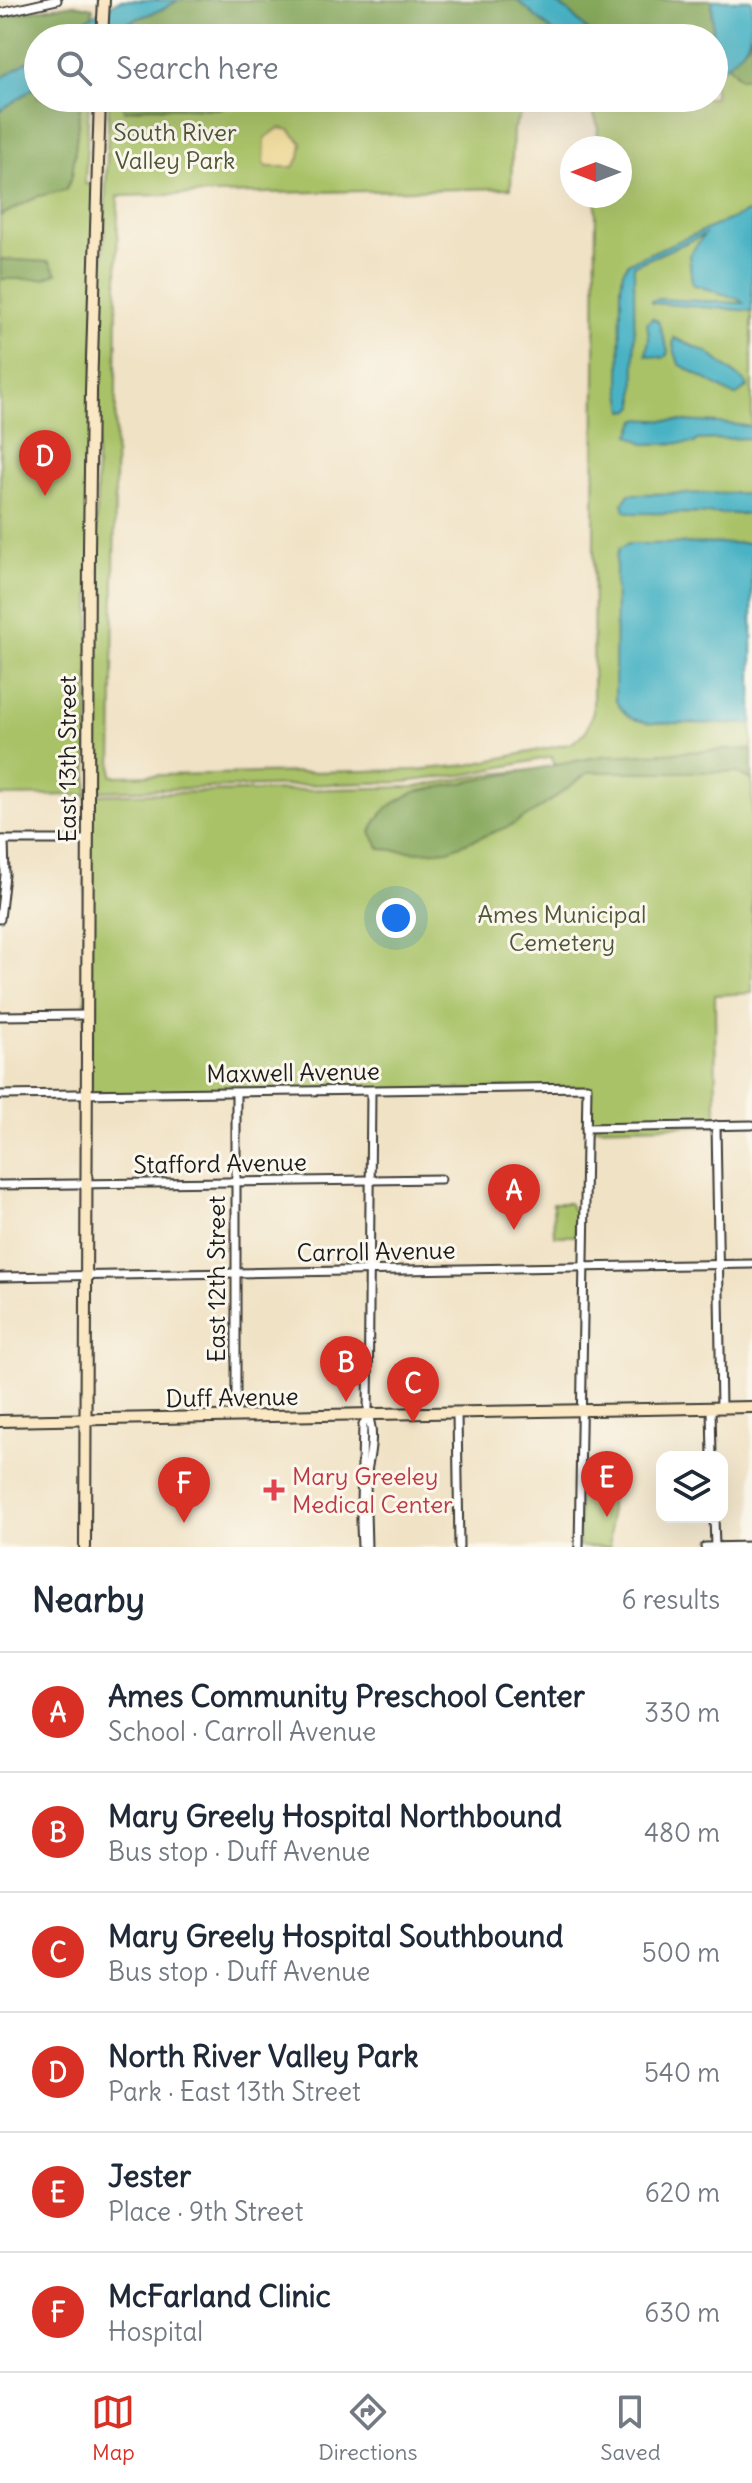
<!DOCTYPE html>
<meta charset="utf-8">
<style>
:root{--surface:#fff;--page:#f6f6f7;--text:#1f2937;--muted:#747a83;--line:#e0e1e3;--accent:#d93025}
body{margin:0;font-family:Delius,sans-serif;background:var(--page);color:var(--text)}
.controls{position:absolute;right:24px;bottom:24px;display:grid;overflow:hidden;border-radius:16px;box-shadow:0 8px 32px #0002}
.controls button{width:72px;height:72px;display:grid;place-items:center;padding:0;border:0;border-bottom:2px solid var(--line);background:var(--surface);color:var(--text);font:40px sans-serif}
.compass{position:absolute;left:560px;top:136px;width:72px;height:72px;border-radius:50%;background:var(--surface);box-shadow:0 8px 32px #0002;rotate:270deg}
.you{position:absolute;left:396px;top:918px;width:28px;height:28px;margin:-20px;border:6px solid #fff;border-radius:50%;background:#1a73e8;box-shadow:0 0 0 12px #1a73e833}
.badge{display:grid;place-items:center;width:52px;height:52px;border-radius:50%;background:var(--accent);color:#fff;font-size:26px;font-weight:700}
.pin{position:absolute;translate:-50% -66px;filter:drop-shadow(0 2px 4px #0008)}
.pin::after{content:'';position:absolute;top:42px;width:28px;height:24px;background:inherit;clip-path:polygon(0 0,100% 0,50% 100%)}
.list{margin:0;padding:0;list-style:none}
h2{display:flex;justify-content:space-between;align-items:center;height:104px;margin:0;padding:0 32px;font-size:34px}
h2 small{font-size:26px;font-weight:400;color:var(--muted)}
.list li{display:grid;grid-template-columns:52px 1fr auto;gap:24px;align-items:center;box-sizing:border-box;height:120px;padding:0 32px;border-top:2px solid var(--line)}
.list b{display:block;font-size:30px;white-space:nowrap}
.list p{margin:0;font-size:26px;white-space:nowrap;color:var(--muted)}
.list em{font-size:26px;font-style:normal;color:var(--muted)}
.icon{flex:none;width:44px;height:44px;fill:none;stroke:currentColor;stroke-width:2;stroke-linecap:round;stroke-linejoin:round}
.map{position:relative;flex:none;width:752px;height:1547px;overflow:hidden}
.search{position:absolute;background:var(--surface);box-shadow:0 8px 32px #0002;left:24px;right:24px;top:24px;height:88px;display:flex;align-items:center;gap:20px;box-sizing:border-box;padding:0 28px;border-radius:44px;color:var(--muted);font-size:30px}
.sheet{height:824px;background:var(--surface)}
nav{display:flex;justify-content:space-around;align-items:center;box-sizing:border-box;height:112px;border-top:2px solid var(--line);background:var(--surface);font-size:22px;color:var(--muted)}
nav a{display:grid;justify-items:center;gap:4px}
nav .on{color:var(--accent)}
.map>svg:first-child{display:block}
</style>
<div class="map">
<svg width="752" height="1547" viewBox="0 0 752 1547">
<rect width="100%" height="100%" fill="#fbf7ec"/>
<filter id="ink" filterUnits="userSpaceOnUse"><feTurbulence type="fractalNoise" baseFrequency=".0125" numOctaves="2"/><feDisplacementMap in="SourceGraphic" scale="16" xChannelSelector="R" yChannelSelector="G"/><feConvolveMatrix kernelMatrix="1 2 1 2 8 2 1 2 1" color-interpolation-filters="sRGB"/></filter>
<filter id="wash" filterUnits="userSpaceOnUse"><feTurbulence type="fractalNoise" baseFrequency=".006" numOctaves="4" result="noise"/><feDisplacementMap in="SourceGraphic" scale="32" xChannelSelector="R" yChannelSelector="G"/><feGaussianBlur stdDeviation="1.8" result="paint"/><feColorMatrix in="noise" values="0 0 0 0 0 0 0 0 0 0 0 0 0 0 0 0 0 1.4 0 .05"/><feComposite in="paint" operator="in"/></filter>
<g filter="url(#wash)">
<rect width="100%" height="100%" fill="#f0e2c5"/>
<g fill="#a9c268" stroke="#626f42" stroke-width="2">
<polygon points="727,64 740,78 752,77 752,750 603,756 554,764 552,757 468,774 404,782 99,791 94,788 97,450 109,98 543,98 522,111 513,129 511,188 118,196 112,776 415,770 468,765 572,743 586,731 593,712 596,196 620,196 620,148 597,148 598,126 590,103 582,98 609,98 619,104 627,101 626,98 672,101 682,98 714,98 714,75"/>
<polygon points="81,98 89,98 85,184 97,185 87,795 415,787 489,774 567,767 752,764 752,993 715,995 716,1125 586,1128 587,1087 85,1096 86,795 0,796 0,185 72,176"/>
<polygon points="553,1203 569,1203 575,1213 575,1236 554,1236"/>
<rect x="579" y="1480" width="31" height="67"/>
</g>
<g fill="#86a85c" stroke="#51623c" stroke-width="2">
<polygon points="178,0 517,0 560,38 485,38 474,29 449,29 434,38 116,38 123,24 165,8"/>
<polygon points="552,0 712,0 713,35 712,38 595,38 569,12"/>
<polygon points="74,4 93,8 92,17 54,38 38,38 38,55 0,79 0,16"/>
<polygon points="752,34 752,77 740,78 727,64 748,44"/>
<polygon points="38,85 38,98 81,98 72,176 66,190 39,196 0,216 0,111"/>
<polygon points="119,98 247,98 217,109 148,107 125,111"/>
<polygon points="0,259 49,262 57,273 44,279 0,279"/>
<path d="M743 749 752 750V780L736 772H589L542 807 512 825 448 850 421 852 380 849 371 832C379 810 394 802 415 792L603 756Z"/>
</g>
<polygon fill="#eeda9e" stroke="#857b5d" stroke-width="2" points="279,128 290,130 302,143 300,157 293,167 268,167 264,164 265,138"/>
<g fill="#48b3c5" stroke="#326870" stroke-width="2">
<polygon points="120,0 178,0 165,8 113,28 99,38 54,38"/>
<polygon points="517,0 552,0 569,12 595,38 560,38"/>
<path d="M712 0H752C752 47 749 46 714 75Z"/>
<polygon points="38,55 38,85 0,111 0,79"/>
<polygon points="752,210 752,311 652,303 651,301 657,299 743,303 738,299 692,284 689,255 704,235 634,265 635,406 631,410 624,411 620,386 621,287 623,271 629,262"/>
<polygon points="652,318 658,321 668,351 667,355 663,358 646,355 649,338 647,323"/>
<polygon points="674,338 707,352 746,383 748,387 735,396 679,364 673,346"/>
<path d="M637 419C676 422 714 420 752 427V438L697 440 695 443 645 444 630 435Z"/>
<polygon points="752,493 752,514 633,513 625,511 623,503 629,494"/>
<path d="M752 543V724L649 723C631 720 624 716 615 699L616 558 619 549 628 544Z"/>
</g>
</g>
<g filter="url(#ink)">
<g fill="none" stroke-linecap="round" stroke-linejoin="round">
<defs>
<g id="minor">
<polyline points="0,13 57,0"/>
<polyline points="0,840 86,840"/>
<polyline points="0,919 5,875 4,840"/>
<polyline points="0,1016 86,1015"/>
<polyline points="0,1095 587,1087 579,1547"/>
<polyline points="716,1125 721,1408"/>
<polyline points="586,1128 752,1125"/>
<polyline points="0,1185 441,1179"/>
<polyline points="0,1277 752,1264"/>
<polyline points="711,1408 712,1457"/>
<polyline points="457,1413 459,1547"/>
<polyline points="236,1417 236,1093"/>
<polyline points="361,1504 363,1425 368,1415"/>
<path d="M366 1504C367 1494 365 1482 367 1472 370 1452 375 1435 368 1415L371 1091"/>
<polyline points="361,1511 361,1522"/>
<polyline points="366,1511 367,1547"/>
<polyline points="714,1517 715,1547"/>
<polyline points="361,1525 362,1547"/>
<polyline points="705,1547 752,1546"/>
</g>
<g id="secondary">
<polyline points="102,38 104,0"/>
<polyline points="0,1421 752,1407"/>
<polyline points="85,1547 89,550 91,392 100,98"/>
</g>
</defs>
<use href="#minor" stroke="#3c3a35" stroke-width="11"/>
<use href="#secondary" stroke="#3c3a35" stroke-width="14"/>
<use href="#minor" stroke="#fff" stroke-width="7"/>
<use href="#secondary" stroke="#fae7c3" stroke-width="10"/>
</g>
</g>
<path fill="#e0444e" stroke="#fbf7ec" stroke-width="3" d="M270 1478h8v8h8v8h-8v8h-8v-8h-8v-8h8z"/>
<g text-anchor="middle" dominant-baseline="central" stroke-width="6" stroke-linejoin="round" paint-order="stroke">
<g font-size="24" fill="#4d5637" stroke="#fbf7ec">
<text x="175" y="132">South River<tspan x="175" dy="28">Valley Park</tspan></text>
<text x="562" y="914">Ames Municipal<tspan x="562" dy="28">Cemetery</tspan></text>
</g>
<g font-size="24" fill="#1c1c1c" stroke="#fbf7ec">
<text transform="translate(67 759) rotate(-90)">East 13th Street</text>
<text transform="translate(293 1072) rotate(-1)">Maxwell Avenue</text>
<text transform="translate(220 1163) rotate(-1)">Stafford Avenue</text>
<text transform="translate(376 1251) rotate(-1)">Carroll Avenue</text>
<text transform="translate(216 1279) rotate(-90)">East 12th Street</text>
<text transform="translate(232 1397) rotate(-1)">Duff Avenue</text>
</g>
<g font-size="24" fill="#be3a42" stroke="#fbf7ec" text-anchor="start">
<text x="292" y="1476">Mary Greeley<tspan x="292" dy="28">Medical Center</tspan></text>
</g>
</g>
</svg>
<div class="controls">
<button><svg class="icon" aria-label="layers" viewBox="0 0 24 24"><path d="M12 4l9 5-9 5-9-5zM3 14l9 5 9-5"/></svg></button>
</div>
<svg class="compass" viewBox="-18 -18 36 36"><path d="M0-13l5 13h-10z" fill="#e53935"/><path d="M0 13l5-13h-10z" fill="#747a83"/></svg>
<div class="you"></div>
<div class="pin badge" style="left:514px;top:1230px">A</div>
<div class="pin badge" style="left:346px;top:1402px">B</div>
<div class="pin badge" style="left:413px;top:1423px">C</div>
<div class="pin badge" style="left:45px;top:496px">D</div>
<div class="pin badge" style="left:607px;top:1517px">E</div>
<div class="pin badge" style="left:184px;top:1523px">F</div>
<div class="search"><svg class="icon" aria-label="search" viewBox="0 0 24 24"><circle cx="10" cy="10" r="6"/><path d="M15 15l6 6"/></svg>Search here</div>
</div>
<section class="sheet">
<h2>Nearby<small>6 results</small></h2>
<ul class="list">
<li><span class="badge">A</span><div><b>Ames Community Preschool Center</b><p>School · Carroll Avenue</p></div><em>330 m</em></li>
<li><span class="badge">B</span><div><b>Mary Greely Hospital Northbound</b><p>Bus stop · Duff Avenue</p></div><em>480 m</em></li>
<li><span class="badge">C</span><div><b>Mary Greely Hospital Southbound</b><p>Bus stop · Duff Avenue</p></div><em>500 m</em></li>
<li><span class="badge">D</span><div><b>North River Valley Park</b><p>Park · East 13th Street</p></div><em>540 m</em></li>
<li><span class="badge">E</span><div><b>Jester</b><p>Place · 9th Street</p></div><em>620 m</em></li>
<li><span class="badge">F</span><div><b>McFarland Clinic</b><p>Hospital</p></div><em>630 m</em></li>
</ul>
</section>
<nav>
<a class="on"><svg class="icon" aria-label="map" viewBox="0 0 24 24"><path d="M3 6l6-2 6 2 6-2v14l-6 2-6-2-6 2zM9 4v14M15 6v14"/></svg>Map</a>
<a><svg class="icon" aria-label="directions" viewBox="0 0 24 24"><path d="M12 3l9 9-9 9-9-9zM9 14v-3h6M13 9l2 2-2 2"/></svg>Directions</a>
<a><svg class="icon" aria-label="saved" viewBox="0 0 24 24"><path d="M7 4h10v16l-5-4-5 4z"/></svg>Saved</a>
</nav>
